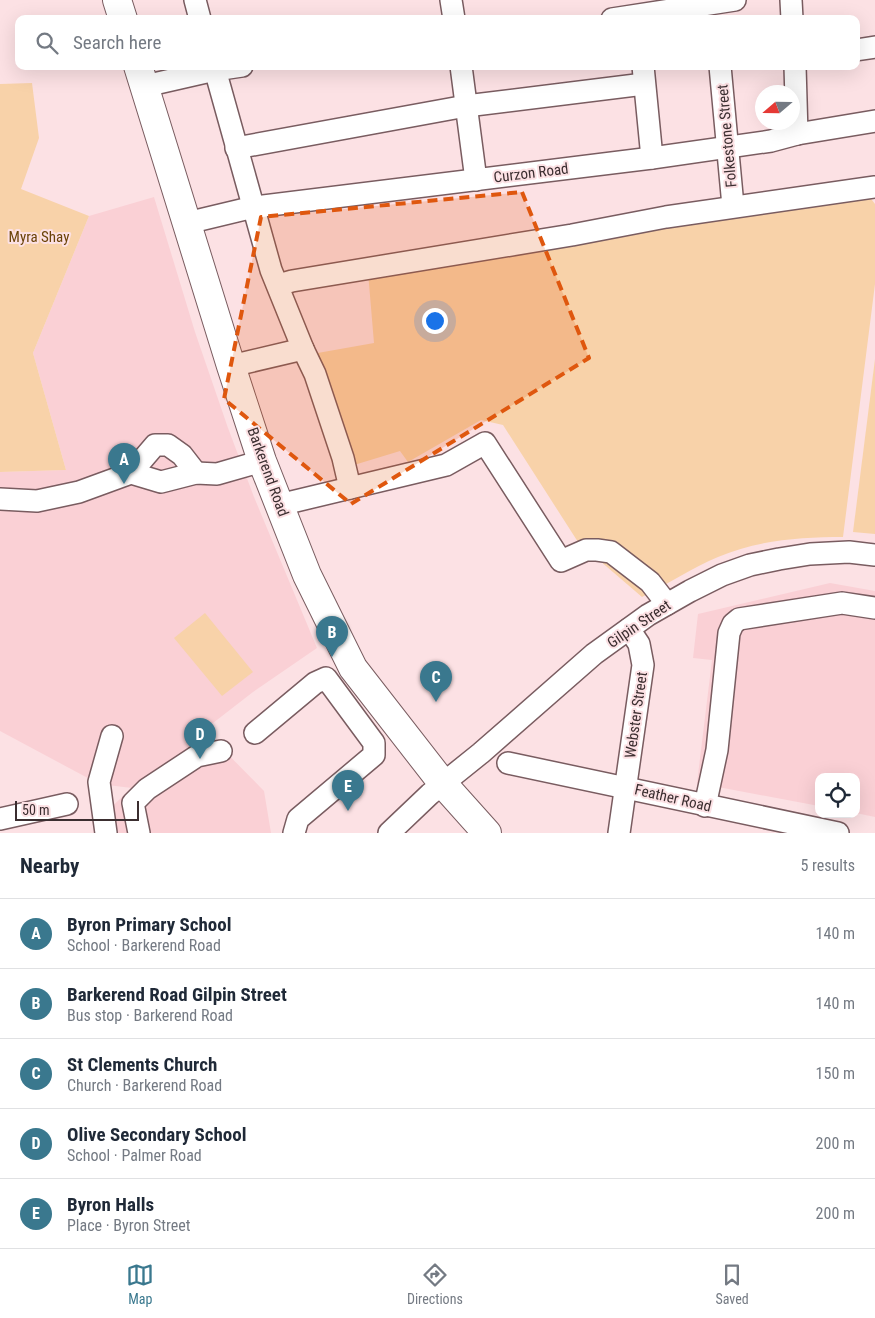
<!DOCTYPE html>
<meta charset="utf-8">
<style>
:root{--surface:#fff;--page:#f6f6f7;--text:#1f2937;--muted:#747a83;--line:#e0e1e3;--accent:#3a788e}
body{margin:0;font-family:"Roboto Condensed",sans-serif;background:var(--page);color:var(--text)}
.controls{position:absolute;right:15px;bottom:15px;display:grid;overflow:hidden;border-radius:10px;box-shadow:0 5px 20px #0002}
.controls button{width:45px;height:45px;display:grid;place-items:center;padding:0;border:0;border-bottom:1px solid var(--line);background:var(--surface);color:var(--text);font:25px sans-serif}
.compass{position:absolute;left:755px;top:85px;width:45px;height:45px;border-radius:50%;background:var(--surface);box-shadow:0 5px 20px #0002;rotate:250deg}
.scale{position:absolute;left:15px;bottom:12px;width:124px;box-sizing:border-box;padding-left:5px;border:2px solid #3b2e30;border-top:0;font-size:14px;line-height:18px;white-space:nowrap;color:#3b2e30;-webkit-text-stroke:4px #fce1e4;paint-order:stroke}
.you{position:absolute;left:434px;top:320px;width:18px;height:18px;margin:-12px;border:4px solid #fff;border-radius:50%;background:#1a73e8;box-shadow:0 0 0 8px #1a73e833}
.badge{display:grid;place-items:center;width:32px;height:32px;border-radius:50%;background:var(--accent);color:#fff;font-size:16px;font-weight:700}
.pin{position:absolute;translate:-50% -41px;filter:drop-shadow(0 1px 2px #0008)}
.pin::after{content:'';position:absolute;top:26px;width:18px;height:15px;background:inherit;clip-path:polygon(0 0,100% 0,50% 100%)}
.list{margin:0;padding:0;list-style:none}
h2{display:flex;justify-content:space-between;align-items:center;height:65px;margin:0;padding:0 20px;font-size:21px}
h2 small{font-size:16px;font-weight:400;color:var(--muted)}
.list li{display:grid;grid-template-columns:32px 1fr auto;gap:15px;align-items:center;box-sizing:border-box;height:70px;padding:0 20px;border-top:1px solid var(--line)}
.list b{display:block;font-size:19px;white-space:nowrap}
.list p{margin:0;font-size:16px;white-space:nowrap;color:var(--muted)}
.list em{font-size:16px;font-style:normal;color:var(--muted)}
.icon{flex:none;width:28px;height:28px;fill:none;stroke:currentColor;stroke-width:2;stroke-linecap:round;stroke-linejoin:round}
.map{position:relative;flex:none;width:875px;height:833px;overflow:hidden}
.search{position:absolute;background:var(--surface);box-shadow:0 5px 20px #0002;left:15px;right:15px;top:15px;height:55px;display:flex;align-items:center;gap:12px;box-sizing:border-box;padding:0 18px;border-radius:10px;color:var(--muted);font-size:19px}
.sheet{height:415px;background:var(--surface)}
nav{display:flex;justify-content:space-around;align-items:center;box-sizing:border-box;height:70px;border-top:1px solid var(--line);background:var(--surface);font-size:14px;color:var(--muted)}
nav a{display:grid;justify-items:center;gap:2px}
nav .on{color:var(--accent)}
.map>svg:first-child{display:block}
</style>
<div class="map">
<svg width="875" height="833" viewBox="0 0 875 833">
<rect width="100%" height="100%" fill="#fce1e4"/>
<g fill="#fad0d5">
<polygon points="154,197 195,332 228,428 254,497 317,648 253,692 204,730 264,791 271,833 112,833 108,810 132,788 99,784 0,731 0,472 66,470 33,353 89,216"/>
<polygon points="830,583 875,591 875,817 856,813 856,777 819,777 819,806 697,783 712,660 693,658 698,614"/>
</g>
<g fill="#f8d2a9">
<polygon points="32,83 39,138 21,189 89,216 33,353 66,470 0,472 0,84"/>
<path d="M868 195 875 204V284L843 537C801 537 757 540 718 557 692 568 668 584 642 597L578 542 503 425 481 420 408 462 400 451 354 465 312 354 374 343 368 272Z"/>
<polygon points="875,359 875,534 853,532"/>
<polygon points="205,613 253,672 222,696 174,638"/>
</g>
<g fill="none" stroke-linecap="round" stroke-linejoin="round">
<defs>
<g id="minor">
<polyline points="195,0 200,19"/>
<polyline points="451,0 454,19"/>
<polyline points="791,0 792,19"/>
<polyline points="612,19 735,0"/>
<polyline points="856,50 875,47"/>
<polyline points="214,66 271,270 303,349 315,374 343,458 350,488"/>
<polyline points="461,66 476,180"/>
<polyline points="643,66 652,158"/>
<polyline points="720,66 733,206"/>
<polyline points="795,66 797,134"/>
<polyline points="145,86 215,70 242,66"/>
<polyline points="236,148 466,106 644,84"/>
<polyline points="187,223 254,207 652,158 771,141 797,134 875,121"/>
<polyline points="278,285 292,281 572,235 666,217 875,187"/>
<polyline points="231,366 303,349"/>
<polyline points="131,473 155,445 168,445 182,455 196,473"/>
<polyline points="0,499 37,501 79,492 131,473 161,482 196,473 217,474 262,461"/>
<polyline points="279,505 446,465 485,443 561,561 586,550 597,550 611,552 650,582 667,604"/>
<polyline points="255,733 315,683 326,678 374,743 374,755 298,819 294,833"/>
<polyline points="508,763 838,833"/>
<polyline points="705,806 717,750 729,633 733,624 739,619 842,603 875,608"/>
<polyline points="0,819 67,804"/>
<polyline points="106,833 99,782 112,736"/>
<polyline points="139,833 133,803 147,789 197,756 221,751"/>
<polyline points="389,833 430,794 481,753 594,654 648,615 690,591 722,575 750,565 779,559 810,554 849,552 875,555"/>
<polyline points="619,833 643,665 639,644 629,629"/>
</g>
<g id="major">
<polyline points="117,0 123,19"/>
<polyline points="138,66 231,366 262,461 307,575 353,668 444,785 487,833"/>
</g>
</defs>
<use href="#minor" stroke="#795c60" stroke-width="24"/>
<use href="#major" stroke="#795c60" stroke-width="30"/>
<use href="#minor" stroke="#fff" stroke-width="21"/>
<use href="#major" stroke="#fff" stroke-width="28"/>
</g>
<path fill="#df570e" fill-opacity="0.2" stroke="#df570e" stroke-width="4" stroke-dasharray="10 6" stroke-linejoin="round" d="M522 192 589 358 351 504 224 399 261 217Z"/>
<g text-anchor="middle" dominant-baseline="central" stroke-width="4" stroke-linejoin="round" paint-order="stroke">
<g font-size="15" fill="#3b2e30" stroke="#fce1e4">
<text transform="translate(727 136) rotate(-95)">Folkestone Street</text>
<text transform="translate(531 173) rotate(-7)">Curzon Road</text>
<text transform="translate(268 472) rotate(70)">Barkerend Road</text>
<text transform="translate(639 624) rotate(-34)">Gilpin Street</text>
<text transform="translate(636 715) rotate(-82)">Webster Street</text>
<text transform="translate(673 798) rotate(13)">Feather Road</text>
</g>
<g font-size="15" fill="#6b4308" stroke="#fce1e4">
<text x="39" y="237">Myra Shay</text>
</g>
</g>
</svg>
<div class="controls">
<button><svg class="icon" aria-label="locate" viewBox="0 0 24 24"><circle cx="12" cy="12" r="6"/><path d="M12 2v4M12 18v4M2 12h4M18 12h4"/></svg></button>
</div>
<svg class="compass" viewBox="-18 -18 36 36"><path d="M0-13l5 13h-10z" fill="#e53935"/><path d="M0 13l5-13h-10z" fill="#747a83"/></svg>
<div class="scale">50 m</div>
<div class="you"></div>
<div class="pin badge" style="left:124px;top:484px">A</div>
<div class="pin badge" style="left:332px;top:657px">B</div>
<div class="pin badge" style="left:436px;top:702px">C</div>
<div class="pin badge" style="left:200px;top:759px">D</div>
<div class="pin badge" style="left:348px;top:811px">E</div>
<div class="search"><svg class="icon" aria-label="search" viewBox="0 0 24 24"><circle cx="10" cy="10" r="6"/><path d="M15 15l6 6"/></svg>Search here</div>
</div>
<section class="sheet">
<h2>Nearby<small>5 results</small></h2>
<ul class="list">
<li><span class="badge">A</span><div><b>Byron Primary School</b><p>School · Barkerend Road</p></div><em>140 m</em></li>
<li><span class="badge">B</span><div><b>Barkerend Road Gilpin Street</b><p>Bus stop · Barkerend Road</p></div><em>140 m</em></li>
<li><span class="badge">C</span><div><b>St Clements Church</b><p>Church · Barkerend Road</p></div><em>150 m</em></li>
<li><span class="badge">D</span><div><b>Olive Secondary School</b><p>School · Palmer Road</p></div><em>200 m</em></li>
<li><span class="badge">E</span><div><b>Byron Halls</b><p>Place · Byron Street</p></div><em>200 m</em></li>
</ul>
</section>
<nav>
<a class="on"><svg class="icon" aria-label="map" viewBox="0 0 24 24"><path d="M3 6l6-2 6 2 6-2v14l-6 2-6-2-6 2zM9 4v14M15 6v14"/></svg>Map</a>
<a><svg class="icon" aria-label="directions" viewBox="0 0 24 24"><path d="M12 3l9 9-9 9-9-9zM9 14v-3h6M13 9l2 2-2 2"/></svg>Directions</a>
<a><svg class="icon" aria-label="saved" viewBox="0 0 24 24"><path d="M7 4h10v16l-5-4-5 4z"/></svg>Saved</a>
</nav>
